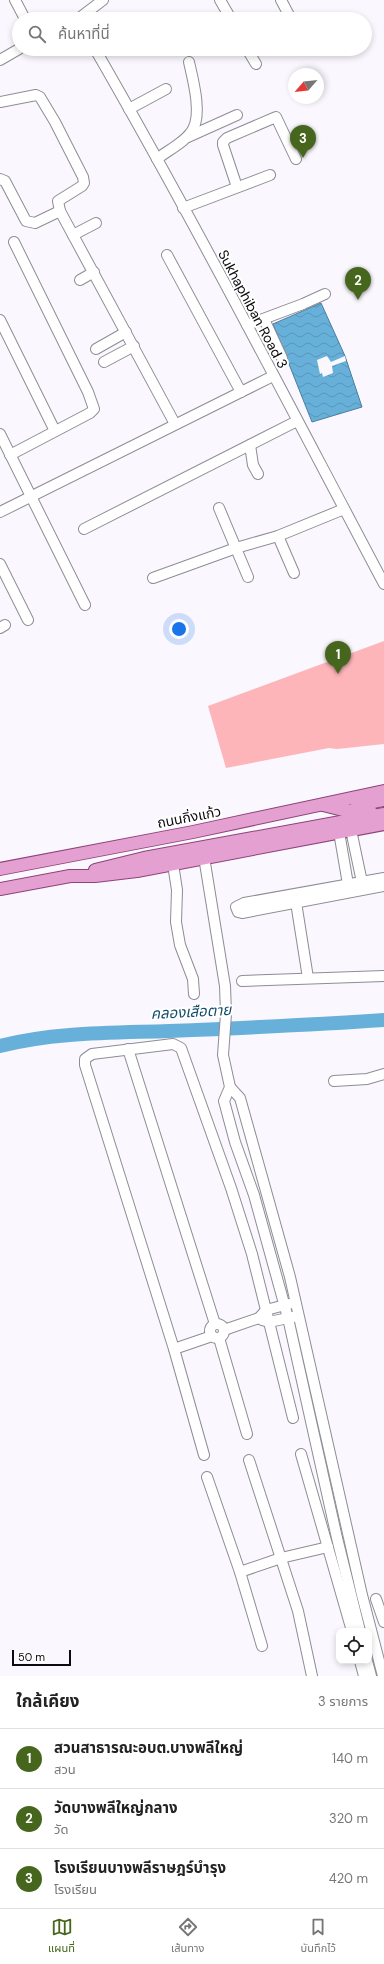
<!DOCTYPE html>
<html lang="th">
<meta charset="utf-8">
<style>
:root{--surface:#fff;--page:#f2f2f2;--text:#222;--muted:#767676;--line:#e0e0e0;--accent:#45661c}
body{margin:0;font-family:"DM Sans","Noto Sans Thai",sans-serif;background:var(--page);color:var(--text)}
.controls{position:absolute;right:12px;bottom:12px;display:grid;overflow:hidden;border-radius:8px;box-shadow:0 2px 6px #0003}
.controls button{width:36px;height:36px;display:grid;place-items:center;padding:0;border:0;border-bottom:1px solid var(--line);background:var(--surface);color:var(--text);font:20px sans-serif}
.compass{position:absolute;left:288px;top:68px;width:36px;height:36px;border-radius:50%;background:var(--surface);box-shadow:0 2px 6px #0003;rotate:242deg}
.scale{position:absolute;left:12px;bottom:10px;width:59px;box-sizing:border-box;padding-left:4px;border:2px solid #0c0b0e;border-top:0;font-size:11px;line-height:14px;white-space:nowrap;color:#0c0b0e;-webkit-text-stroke:3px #fff;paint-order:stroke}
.you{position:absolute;left:179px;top:629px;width:14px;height:14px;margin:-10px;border:3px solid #fff;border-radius:50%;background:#1a73e8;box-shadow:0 0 0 6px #1a73e833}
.badge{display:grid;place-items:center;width:26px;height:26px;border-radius:50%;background:var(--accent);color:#fff;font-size:13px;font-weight:700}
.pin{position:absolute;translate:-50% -33px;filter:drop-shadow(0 1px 2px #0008)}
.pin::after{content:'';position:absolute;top:21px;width:14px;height:12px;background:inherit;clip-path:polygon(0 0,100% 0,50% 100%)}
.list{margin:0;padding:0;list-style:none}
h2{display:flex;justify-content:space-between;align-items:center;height:52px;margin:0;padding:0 16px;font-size:17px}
h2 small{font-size:13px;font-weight:400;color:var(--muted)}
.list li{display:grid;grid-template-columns:26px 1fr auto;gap:12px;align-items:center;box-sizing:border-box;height:60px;padding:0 16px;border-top:1px solid var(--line)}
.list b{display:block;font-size:15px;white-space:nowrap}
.list p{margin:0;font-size:13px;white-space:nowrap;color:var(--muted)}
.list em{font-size:13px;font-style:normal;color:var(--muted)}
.icon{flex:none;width:22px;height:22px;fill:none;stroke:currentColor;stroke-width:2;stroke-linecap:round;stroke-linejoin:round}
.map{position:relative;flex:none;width:384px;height:1676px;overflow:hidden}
.search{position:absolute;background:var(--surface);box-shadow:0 2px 6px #0003;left:12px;right:12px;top:12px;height:44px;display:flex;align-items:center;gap:10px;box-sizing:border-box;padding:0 14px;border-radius:22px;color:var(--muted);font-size:15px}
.sheet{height:232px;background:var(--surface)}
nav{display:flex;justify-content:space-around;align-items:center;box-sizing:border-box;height:56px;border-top:1px solid var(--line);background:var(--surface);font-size:11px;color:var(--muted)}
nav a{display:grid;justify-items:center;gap:2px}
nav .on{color:var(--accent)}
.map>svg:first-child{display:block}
</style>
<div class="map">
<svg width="384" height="1676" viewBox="0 0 384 1676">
<defs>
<pattern id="water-waves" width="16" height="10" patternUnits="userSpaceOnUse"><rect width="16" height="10" fill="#67b0d9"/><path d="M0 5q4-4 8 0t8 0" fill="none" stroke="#5896b9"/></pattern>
</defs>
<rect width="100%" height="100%" fill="#faf7fe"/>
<polygon fill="#fdb5ba" points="384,641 384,744 337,749 329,748 226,768 208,706"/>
<polygon fill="url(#water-waves)" stroke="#4c7e9c" points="321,303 345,356 362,407 312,422 273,324"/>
<polygon fill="#faf7fe" points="327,356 331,362 345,356 346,361 332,366 333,373 323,377 322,373 320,374 317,360"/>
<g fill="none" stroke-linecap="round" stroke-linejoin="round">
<path stroke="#67b0d9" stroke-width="14" d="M0 1046C55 1032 113 1033 169 1031 241 1028 312 1025 384 1020"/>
<defs>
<g id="minor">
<polyline points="15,0 25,19"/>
<polyline points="220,0 231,19"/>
<polyline points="281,0 291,19"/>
<polyline points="78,19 103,0"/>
<path d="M95 49C196 224 289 405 384 584"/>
<polyline points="247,49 256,64"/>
<polyline points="0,60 19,49"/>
<polyline points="0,102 36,95 40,97 55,122 83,177 84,183 82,186 58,201 60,211 175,424"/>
<polyline points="129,109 166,89"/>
<polyline points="188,137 237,115"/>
<path d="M157 159C168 150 186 142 193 129 202 113 193 80 189 62"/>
<polyline points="0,179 5,181 26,221 35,223 60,211"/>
<polyline points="237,187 223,145 223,142 227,138 276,117 296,159"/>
<polyline points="183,208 270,175"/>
<polyline points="73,235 96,223"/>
<polyline points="167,255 241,392"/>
<polyline points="80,280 94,272"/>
<polyline points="264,319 282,358"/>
<polyline points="0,320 55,431"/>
<polyline points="247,325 303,304 325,294"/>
<polyline points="96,349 126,332"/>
<polyline points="104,362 134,346"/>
<polyline points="0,434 85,605"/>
<polyline points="250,445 253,465 258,474"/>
<polyline points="10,455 90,413 94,409 88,392 14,242"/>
<polyline points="219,508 248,577"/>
<polyline points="0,512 273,376"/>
<polyline points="84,529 297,421"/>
<polyline points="278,536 294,573"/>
<polyline points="0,564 28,620"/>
<polyline points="153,578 236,548 278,536 344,509"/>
<polyline points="0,628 5,625"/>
<polyline points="351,830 363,887"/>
<polyline points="339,832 349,890"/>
<polyline points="204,857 225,986 226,1014 223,1055 230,1087 224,1101 235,1142 254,1195 288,1318 337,1538 360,1631"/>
<polyline points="173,864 177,890 176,922 180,945 193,979 194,994"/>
<polyline points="384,878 244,903 236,907 238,912 242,913 384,886"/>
<polyline points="295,896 308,978"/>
<polyline points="242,981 384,976"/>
<polyline points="128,1049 215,1324"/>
<polyline points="334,1081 367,1079 384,1074"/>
<polyline points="230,1087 240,1098 290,1277 362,1595 383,1676"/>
<polyline points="262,1320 269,1322 293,1317"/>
<circle cx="217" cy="1331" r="7"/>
<polyline points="224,1330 259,1318 266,1310 289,1304"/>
<polyline points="219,1338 247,1434"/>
<polyline points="174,1349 212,1336"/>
<polyline points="301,1454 352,1631"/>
<polyline points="204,1455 174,1349 85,1065 85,1059 92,1054 173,1044 181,1048 231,1188 252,1254 293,1418"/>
<polyline points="249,1460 298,1611 312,1676"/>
<polyline points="207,1477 240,1572 262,1646"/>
<polyline points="240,1572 281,1558 328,1547"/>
<polyline points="376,1599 384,1622"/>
<polyline points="360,1661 364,1676"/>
<polyline points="367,1661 371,1676"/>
</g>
<g id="major">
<polyline points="323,805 347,811 370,810"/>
<polyline points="357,805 384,800"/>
<polyline points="0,869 193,832 384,791"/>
<polyline points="95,870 144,858 384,814"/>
<polyline points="0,889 70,876 95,876 137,871 384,824"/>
</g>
</defs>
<use href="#minor" stroke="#8f8c94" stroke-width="12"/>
<use href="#major" stroke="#8d4379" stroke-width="14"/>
<use href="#minor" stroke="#fff" stroke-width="10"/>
<use href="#major" stroke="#e4a0d1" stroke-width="12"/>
</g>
<g text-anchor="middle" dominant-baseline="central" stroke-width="4" stroke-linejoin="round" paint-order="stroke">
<g font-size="14" fill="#0c0b0e" stroke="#fff">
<text transform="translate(253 309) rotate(62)">Sukhaphiban Road 3</text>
<text transform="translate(189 817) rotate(-11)">ถนนกิ่งแก้ว</text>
</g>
<g font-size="15" font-style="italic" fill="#144e6a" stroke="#fff">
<text transform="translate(191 1012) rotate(-3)">คลองเสือตาย</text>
</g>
</g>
</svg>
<div class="controls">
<button><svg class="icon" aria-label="locate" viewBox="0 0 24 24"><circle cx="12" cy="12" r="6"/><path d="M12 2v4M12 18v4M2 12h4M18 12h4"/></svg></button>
</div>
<svg class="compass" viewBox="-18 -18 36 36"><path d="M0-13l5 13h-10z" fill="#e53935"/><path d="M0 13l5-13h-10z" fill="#767676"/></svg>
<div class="scale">50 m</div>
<div class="you"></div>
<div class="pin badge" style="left:338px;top:674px">1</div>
<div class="pin badge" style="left:358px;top:300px">2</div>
<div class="pin badge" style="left:303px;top:158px">3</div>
<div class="search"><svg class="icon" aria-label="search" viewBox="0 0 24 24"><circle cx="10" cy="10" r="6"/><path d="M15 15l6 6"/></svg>ค้นหาที่นี่</div>
</div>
<section class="sheet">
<h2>ใกล้เคียง<small>3 รายการ</small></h2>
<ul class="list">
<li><span class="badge">1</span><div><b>สวนสาธารณะอบต.บางพลีใหญ่</b><p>สวน</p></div><em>140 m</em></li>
<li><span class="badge">2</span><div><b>วัดบางพลีใหญ่กลาง</b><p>วัด</p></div><em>320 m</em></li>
<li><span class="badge">3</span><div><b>โรงเรียนบางพลีราษฎร์บำรุง</b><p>โรงเรียน</p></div><em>420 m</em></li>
</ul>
</section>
<nav>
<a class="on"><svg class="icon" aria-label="map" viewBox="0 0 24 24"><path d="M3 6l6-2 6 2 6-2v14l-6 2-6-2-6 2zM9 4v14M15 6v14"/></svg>แผนที่</a>
<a><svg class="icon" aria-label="directions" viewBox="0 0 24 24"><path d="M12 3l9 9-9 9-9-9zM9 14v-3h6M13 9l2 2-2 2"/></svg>เส้นทาง</a>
<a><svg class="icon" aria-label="saved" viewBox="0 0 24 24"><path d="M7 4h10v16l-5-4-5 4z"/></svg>บันทึกไว้</a>
</nav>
